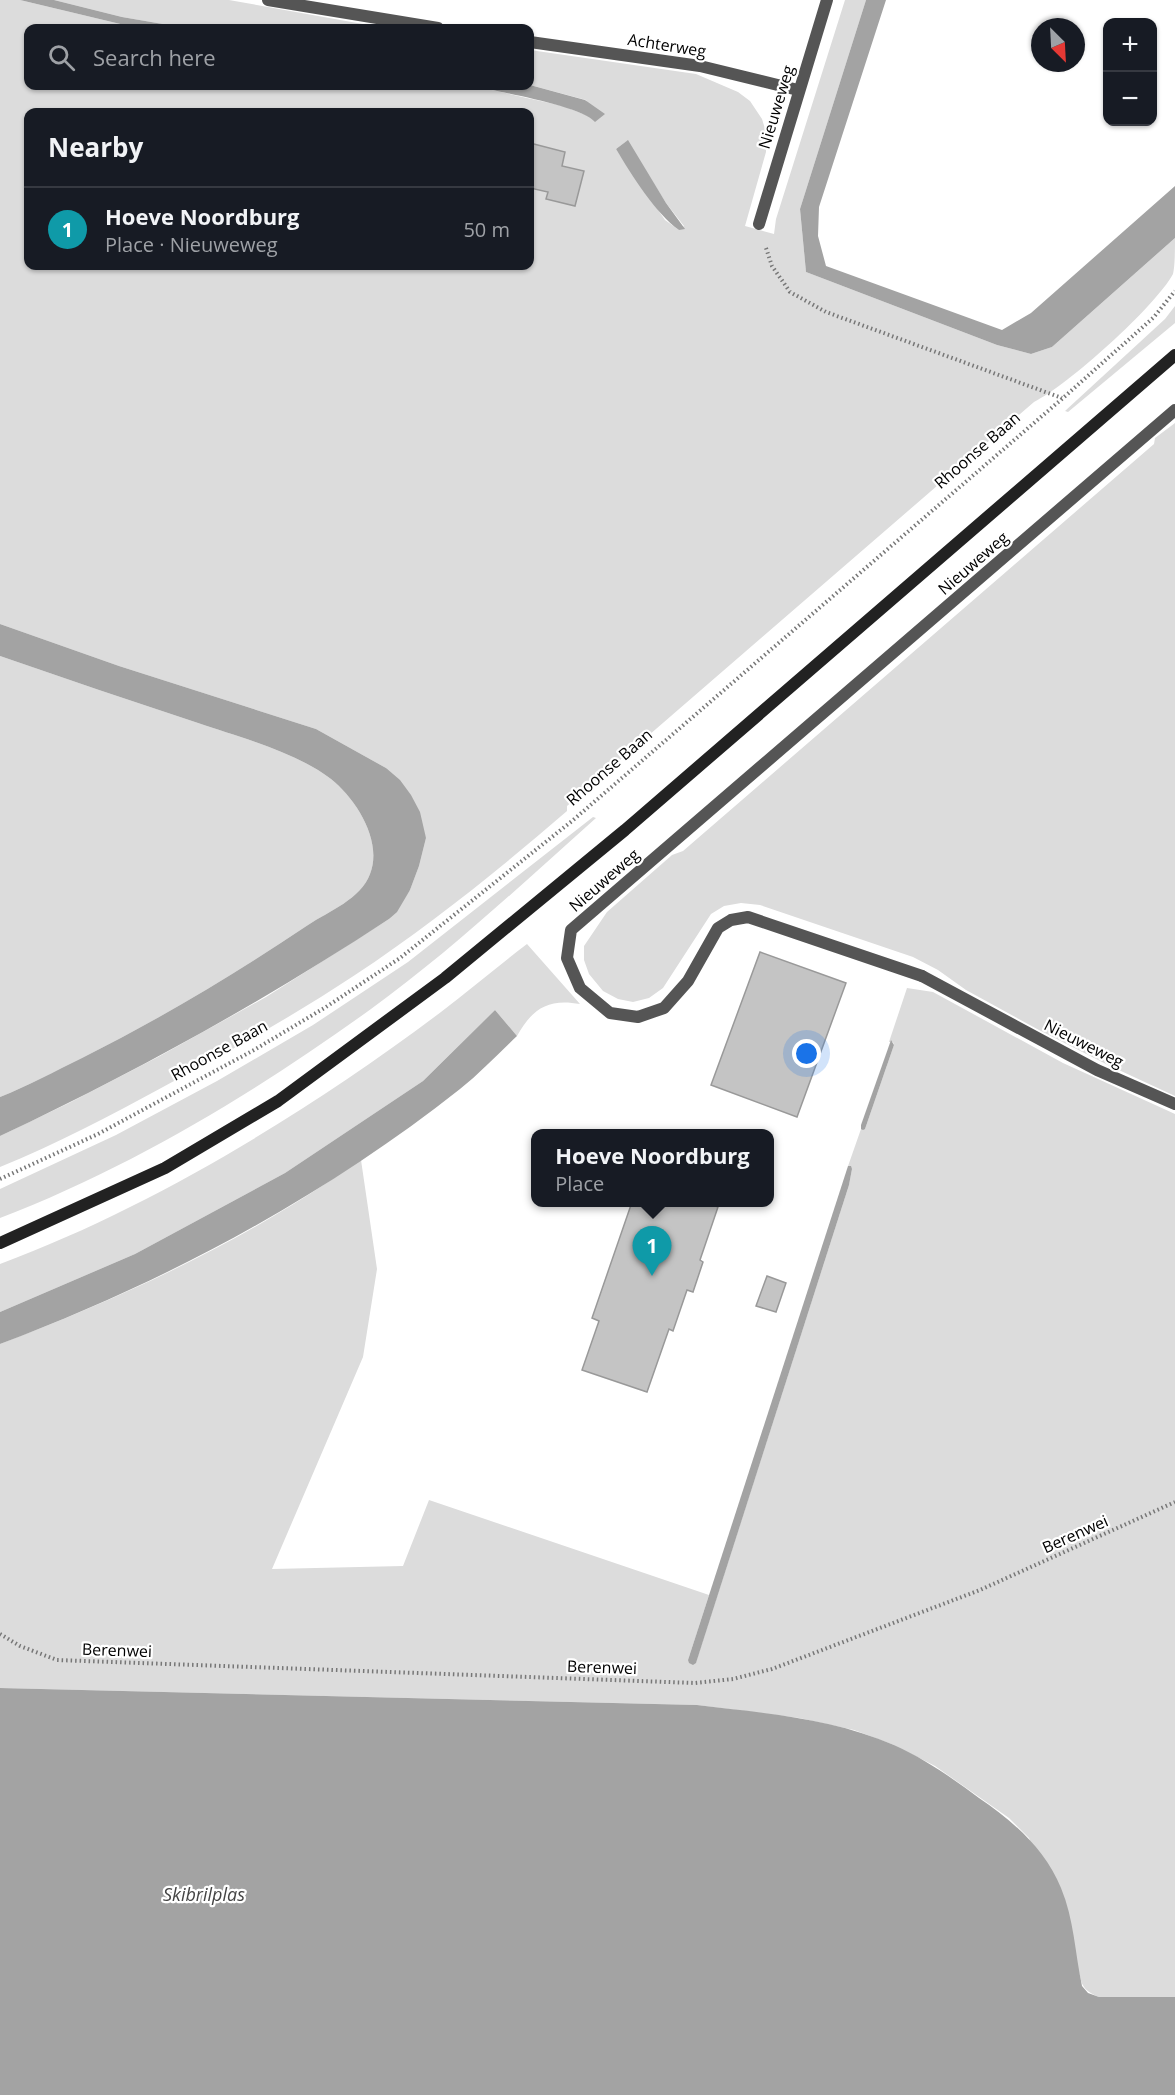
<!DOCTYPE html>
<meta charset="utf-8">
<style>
:root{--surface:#171b24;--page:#20242c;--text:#f1f3f6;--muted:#9ea1a6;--line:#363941;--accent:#858687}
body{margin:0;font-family:"Open Sans",sans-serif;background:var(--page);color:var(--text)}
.controls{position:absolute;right:18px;top:18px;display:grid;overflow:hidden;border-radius:12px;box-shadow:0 2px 4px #0004}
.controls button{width:54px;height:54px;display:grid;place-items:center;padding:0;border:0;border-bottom:2px solid var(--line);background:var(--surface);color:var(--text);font:30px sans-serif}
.compass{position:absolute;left:1031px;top:18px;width:54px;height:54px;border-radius:50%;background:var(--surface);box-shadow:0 2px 4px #0004;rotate:156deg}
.you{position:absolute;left:807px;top:1054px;width:21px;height:21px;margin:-15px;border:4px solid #fff;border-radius:50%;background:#1a73e8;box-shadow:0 0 0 9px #1a73e833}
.badge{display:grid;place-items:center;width:39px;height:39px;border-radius:50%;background:var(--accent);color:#fff;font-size:20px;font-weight:700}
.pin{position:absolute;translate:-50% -50px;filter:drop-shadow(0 2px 3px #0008)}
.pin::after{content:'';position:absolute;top:32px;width:21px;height:18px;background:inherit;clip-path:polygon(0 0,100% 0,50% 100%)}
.popup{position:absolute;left:531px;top:1129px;width:243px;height:78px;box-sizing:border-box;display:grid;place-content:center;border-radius:12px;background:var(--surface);filter:drop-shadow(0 2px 4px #0005);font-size:20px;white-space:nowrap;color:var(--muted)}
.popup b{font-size:22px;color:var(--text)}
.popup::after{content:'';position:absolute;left:50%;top:100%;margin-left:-12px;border:12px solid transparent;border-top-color:var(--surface)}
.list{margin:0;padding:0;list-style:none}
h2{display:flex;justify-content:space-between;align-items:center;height:78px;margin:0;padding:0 24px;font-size:26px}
h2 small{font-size:20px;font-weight:400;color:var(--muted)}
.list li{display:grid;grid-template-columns:39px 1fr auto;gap:18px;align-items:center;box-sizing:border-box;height:84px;padding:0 24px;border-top:2px solid var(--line)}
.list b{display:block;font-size:22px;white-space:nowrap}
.list p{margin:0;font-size:20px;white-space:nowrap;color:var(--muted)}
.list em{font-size:20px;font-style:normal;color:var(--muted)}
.icon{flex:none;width:33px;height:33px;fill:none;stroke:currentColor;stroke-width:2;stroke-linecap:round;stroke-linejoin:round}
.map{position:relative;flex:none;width:1175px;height:2095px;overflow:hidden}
.search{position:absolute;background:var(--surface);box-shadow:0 2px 4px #0004;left:24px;top:24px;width:510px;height:66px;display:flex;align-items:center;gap:15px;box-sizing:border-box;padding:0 21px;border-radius:12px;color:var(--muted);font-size:22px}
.panel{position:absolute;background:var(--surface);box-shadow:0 2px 4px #0004;left:24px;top:108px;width:510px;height:162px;border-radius:12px}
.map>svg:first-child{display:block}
</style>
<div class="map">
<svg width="1175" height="2095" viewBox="0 0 1175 2095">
<rect width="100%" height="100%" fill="#fff"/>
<g fill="#dcdcdc" fill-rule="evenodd">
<path d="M0 0H20L137 28H28V86H474L563 106 591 117 595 122 586 100 530 85V50L696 74 738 92 750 101 762 119 766 132V152L745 226 774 234 776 219 845 0H866L800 209 806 272 997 345 1031 354 1052 347 1175 238C1175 248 1175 266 1173 274 1155 307 1068 385 1034 402L567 806V811C500 869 429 926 355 975 293 1016 229 1052 163 1087 110 1116 56 1144 0 1167V1136L69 1103 158 1057 266 997 389 919 410 890 419 866 426 838 386 768 316 729 119 666 0 624ZM28 112H530V266H28ZM627 141 666 203 684 226 679 230 665 220 616 149Z"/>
<polygon points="54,0 229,0 385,28 186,28 122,17"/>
<polygon points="1175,306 1175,323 1068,412 1065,411 1165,319"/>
<polygon points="1175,423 1175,1096 1108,1065 1039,1030 966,990 938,970 913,957 760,905 741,903 724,906 711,914 663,988 649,998 633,1002 618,999 603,991 589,974 584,960 584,946 607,912 672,855 683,851 1154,444 1155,438"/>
<path d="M0 656C66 679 132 701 198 723 239 737 296 752 331 779 356 799 383 841 370 874 361 899 329 911 308 925 235 974 160 1019 82 1058 55 1071 28 1086 0 1097Z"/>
<path d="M593 817 596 818C523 883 451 951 371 1009 256 1092 132 1167 0 1218V1189L116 1135 217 1081 313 1025 408 962Z"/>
<path d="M527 944 580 1004C548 998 532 1009 517 1036L495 1010 423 1081 285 1173 135 1254 0 1312V1264C155 1206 309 1111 441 1012 470 990 498 966 527 944Z"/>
<path d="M907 988 933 992 1063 1063 1175 1114V1997H1099C1087 1992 1082 1988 1080 1976L1029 1838 1009 1818 935 1766 894 1745 854 1730 799 1718 697 1705 0 1688V1344C100 1306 201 1261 292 1205 315 1191 338 1175 361 1160L377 1269 363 1357 272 1569 403 1566 429 1500 709 1595 688 1660 696 1662 849 1185 852 1169 848 1166 847 1169 861 1129H865L894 1045 893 1042H889Z"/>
</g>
<g fill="#a3a3a3">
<polygon points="20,0 54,0 122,17 186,28 137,28"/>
<polygon points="866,0 886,0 819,207 818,236 826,266 1002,330 1031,313 1175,186 1175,238 1052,347 1031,354 997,345 806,272 800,209"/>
<path d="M530 85 585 100 605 114 595 122C582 106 499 92 474 86Z"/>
<path d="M628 140 666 203 685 229 679 230C656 214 631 174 616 149Z"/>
<path d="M0 624 119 666 316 729 386 768 400 780 411 795 420 812 426 838 419 866 410 890 397 912 389 919C264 1001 136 1072 0 1136V1097C28 1086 55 1071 82 1058 160 1019 235 974 308 925 329 911 361 899 370 874 383 841 356 799 331 779 296 752 239 737 198 723 132 701 66 679 0 656Z"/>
<path d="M495 1010 517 1036C498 1054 480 1073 460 1089 322 1198 165 1282 0 1344V1312L135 1254 285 1173 423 1081Z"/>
<polygon points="891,1040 894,1045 865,1129 863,1130 861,1129 861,1125"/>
<polygon points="848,1166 851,1166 852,1169 849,1185 696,1663 693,1665 689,1663 688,1660"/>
<path d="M0 1688 697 1705C763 1713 832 1718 894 1745 925 1759 952 1778 979 1798 1013 1821 1045 1849 1061 1888 1074 1919 1075 1953 1082 1986L1088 1993 1099 1997H1175V2095H0Z"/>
</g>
<g fill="#c4c4c4" stroke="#999" stroke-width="1.5">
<polygon points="530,143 565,152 562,166 584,171 575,206 546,199 548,192 530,188"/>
<polygon points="760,952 846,983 797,1117 711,1085"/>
<polygon points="632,1202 705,1202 718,1207 700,1260 703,1262 693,1292 687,1290 673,1331 669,1329 647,1392 582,1370 599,1321 592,1318"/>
<polygon points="767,1276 786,1283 776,1312 756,1306"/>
</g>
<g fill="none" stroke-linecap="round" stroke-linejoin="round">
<g stroke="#777" stroke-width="4" stroke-dasharray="1.5 3" stroke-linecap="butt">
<polyline points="766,248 772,266 790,292 826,312 1062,398"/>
<polyline points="0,1179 98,1134 254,1050 326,1007 400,958 572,821 1063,398 1154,317 1175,291"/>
<polyline points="0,1634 20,1646 57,1660 695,1683 733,1679 772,1669 980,1590 1175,1502"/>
</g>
<polyline stroke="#555" stroke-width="12" points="922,976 1097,1070 1175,1104"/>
<g stroke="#555" stroke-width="12">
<polyline points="268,0 438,28"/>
<polyline points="530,42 700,66 798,90"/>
<polyline points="759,224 827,0"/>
<polyline points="922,976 748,917 731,920 718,928 688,981 664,1008 638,1017 610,1013 580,988 567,958 571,930 1175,410"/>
</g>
<polyline stroke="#222" stroke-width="12" points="0,1243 165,1168 278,1101 445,978 625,830 1175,355"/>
</g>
<g text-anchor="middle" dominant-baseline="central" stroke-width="4.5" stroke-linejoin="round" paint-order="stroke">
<g font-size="16" fill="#000" stroke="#fff">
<text transform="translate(667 45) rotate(9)">Achterweg</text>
<text transform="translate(776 107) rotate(-73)">Nieuweweg</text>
<text transform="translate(977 450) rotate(-41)">Rhoonse Baan</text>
<text transform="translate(973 563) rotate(-41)">Nieuweweg</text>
<text transform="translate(609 767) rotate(-41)">Rhoonse Baan</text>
<text transform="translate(604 880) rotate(-41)">Nieuweweg</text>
<text transform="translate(1084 1043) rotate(27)">Nieuweweg</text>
<text transform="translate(219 1050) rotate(-29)">Rhoonse Baan</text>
<text transform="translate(1075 1534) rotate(-24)">Berenwei</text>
<text transform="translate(117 1650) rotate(2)">Berenwei</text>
<text transform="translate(602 1667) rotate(2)">Berenwei</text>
</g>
<g font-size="18" font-style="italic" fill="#444" stroke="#fff">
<text x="204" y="1894">Skibrilplas</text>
</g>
</g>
</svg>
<div class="controls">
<button>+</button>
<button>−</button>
</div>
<svg class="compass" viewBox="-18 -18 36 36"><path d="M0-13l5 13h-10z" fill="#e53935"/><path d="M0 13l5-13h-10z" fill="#9ea1a6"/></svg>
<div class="you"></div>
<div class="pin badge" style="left:652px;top:1276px;background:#0f9aa8">1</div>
<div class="popup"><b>Hoeve Noordburg</b>Place</div>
<div class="search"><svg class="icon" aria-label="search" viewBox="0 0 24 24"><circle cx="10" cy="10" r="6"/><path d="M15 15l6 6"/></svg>Search here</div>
<section class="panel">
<h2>Nearby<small></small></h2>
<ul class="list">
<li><span class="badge" style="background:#0f9aa8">1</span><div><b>Hoeve Noordburg</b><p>Place · Nieuweweg</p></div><em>50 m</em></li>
</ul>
</section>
</div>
